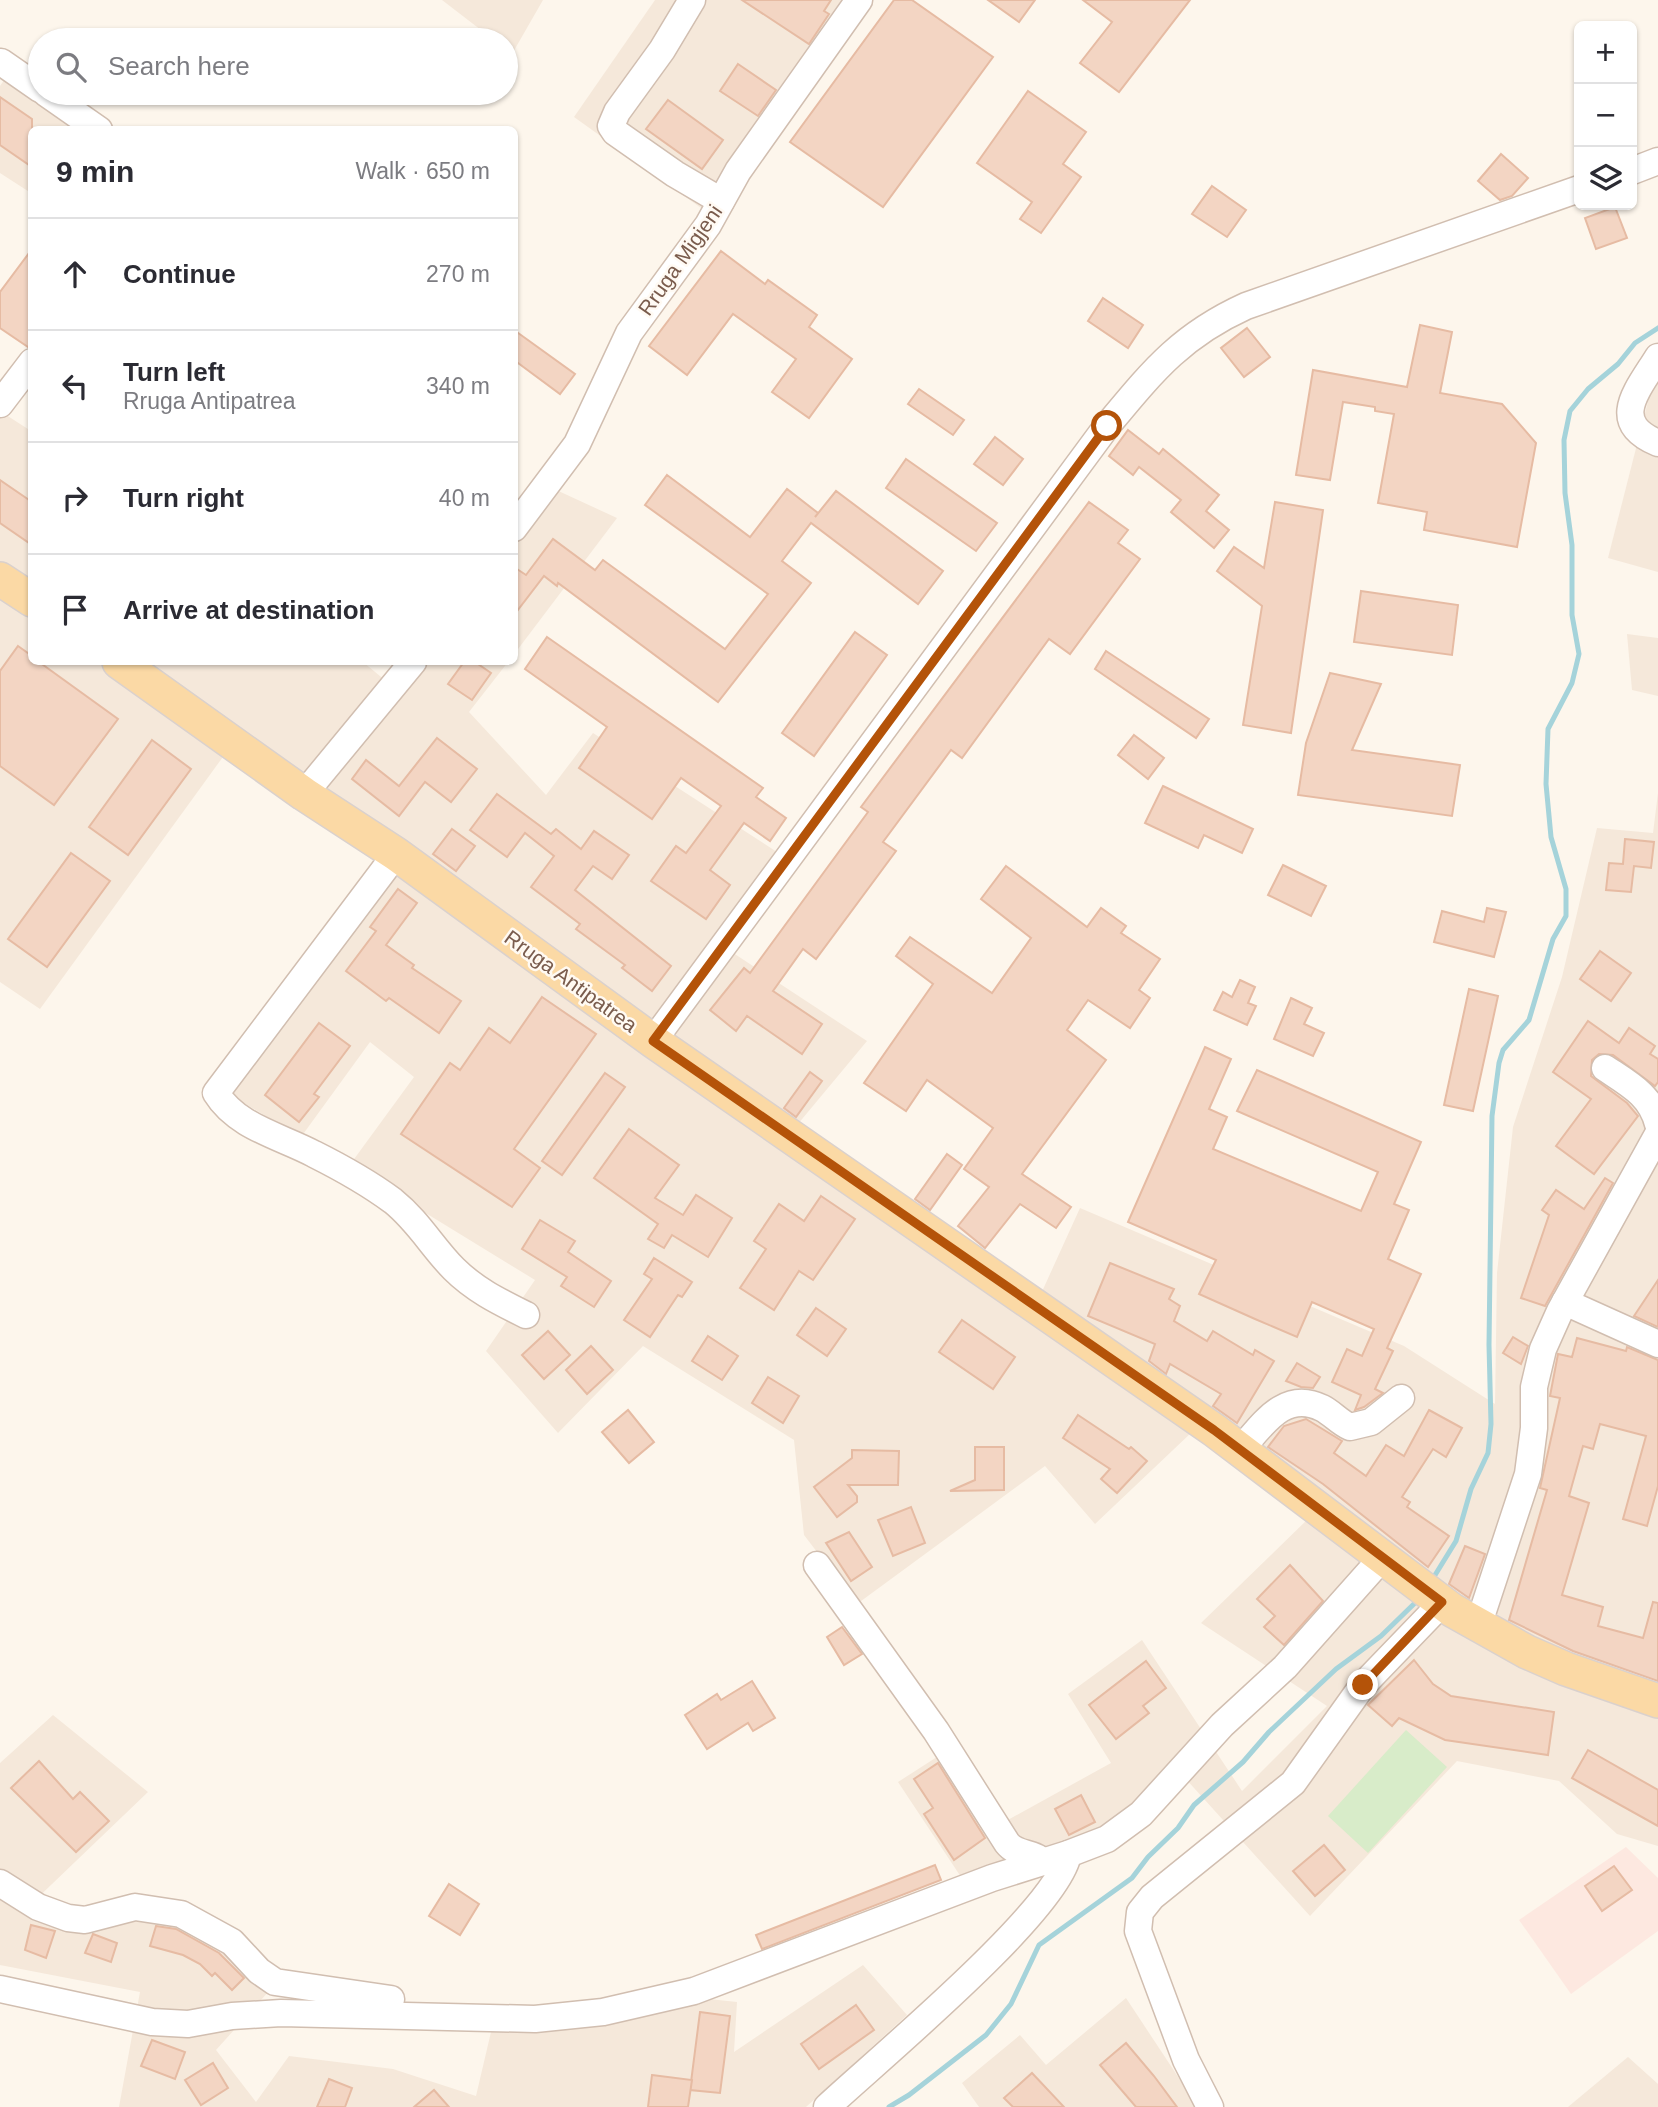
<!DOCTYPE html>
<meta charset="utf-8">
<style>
:root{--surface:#fff;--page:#f7f7f7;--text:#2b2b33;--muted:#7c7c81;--line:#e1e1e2}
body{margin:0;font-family:Helvetica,sans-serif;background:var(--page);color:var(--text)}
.controls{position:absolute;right:21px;top:21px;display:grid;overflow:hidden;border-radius:10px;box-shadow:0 2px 5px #0004}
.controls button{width:63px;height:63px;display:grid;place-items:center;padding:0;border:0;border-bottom:2px solid var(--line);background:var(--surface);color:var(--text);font:35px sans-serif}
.stop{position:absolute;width:21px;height:21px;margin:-16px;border:5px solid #b45309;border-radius:50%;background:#fff}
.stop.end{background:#b45309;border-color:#fff;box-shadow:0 2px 7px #0008}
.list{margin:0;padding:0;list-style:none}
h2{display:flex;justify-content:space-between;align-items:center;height:91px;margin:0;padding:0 28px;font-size:30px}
h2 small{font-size:23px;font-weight:400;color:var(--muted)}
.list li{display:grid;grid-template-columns:46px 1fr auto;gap:21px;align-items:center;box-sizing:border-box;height:112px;padding:0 28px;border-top:2px solid var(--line)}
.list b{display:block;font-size:26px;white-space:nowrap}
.list p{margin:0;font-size:23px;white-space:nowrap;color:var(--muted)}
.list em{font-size:23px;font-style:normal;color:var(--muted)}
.icon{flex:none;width:38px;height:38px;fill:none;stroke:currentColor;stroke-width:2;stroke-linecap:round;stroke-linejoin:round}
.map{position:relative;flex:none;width:1658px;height:2107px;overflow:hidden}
.search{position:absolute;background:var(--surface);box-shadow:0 2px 5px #0004;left:28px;top:28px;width:490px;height:77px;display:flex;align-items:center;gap:18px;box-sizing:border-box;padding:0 24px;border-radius:38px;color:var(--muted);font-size:26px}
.panel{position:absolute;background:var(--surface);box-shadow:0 2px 5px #0004;left:28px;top:126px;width:490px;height:539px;border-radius:10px}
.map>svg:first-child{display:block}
</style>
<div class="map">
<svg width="1658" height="2107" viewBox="0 0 1658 2107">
<rect width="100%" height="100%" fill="#fdf6ec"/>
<g fill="#f5e8da">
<polygon points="442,0 543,0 512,54 506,49 506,40 494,40"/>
<polygon points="655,0 849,0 708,213 574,117"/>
<polygon points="14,66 109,129 32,130 31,193 0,173 0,86"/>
<polygon points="1657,366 1658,366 1658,572 1608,558"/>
<polygon points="0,411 31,431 32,662 363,662 386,681 401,662 508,662 469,712 546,795 593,733 777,852 715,941 867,1041 783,1142 1030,1318 1080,1208 1404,1346 1495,1404 1497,1273 1513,1127 1562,977 1597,828 1653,833 1658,793 1658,1846 1617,1834 1559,1781 1457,1761 1310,1916 1175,1767 1100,1834 963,1880 898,1782 954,1746 1006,1821 1111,1763 1068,1694 1142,1640 1242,1791 1327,1706 1201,1623 1311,1516 1192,1432 1095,1524 1045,1466 857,1604 804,1535 794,1440 643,1346 558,1433 486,1351 535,1280 349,1166 414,1077 370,1042 301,1137 232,1096 397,835 241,732 40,1009 0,982"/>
<polygon points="539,482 617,518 515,653 514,514"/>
<polygon points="1627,634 1658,638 1658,696 1632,690"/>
<polygon points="53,1715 148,1792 27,1908 120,1915 198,1927 270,1990 216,2050 256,2102 289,2056 393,2069 476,2096 491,2032 659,2013 699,1998 737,2002 734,2052 863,1965 907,2015 806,2107 119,2107 140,1992 0,1965 0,1763"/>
<polygon points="1126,1998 1198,2107 979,2107 962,2083 1020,2035 1046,2065"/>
<polygon points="1628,2057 1658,2084 1658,2107 1568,2107"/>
</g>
<polygon fill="#fde8e0" points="1626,1847 1658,1878 1658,1931 1571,1994 1519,1920"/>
<polygon fill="#d8ecc9" points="1406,1730 1447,1767 1368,1853 1328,1816"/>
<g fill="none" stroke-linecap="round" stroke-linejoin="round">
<g stroke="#a5d3da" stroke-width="5">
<polyline points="1432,1580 1456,1541 1471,1489 1488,1453 1491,1424 1489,1345 1492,1116 1499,1063 1503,1050 1529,1020 1553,939 1566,916 1566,889 1551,837 1546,784 1548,729 1572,683 1579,654 1572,615 1572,545 1565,493 1564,440 1570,411 1588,389 1618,364 1635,343 1658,328"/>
<polyline points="889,2107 909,2095 986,2035 1011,2004 1039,1945 1132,1878 1148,1857 1178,1828 1194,1805 1243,1762 1269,1732 1336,1669 1381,1636 1418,1600"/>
</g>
</g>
<g fill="#f3d5c3" stroke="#e6bba3" stroke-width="2">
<polygon points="742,0 831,0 824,11 829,14 809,44"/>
<polygon points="894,0 912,0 993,57 883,207 790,142"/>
<polygon points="988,0 1035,0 1019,22"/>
<polygon points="1083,0 1190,0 1119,92 1080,63 1112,22"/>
<polygon points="738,64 776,90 758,116 720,91"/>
<polygon points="1028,91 1086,132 1063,164 1081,177 1041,233 1020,219 1032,202 977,163"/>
<polygon points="0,97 32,119 32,167 0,145"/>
<polygon points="668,100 723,140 702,169 646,129"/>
<polygon points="1501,154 1528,178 1512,196 1500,200 1478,181"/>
<polygon points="1212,186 1246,210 1227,237 1192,214"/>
<polygon points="1615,207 1627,238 1596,249 1585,218"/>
<polygon points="32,249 32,347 28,347 0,328 0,292"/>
<polygon points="721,251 765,284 768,280 817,315 809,327 852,359 809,418 772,392 796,359 733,314 687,375 649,346"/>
<polygon points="1103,298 1143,325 1128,348 1088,321"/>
<polygon points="1420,325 1452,332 1440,393 1502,404 1536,443 1517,547 1424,530 1427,512 1378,503 1394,414 1375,411 1375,407 1343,402 1330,480 1296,475 1313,370 1407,387"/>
<polygon points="1247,328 1270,357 1244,377 1221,348"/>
<polygon points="514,330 575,374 560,394 514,360"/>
<polygon points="919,389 964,420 953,435 908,404"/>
<polygon points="1128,430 1159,454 1163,449 1219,495 1206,511 1229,530 1214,548 1171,512 1181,500 1139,467 1133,475 1109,456"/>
<polygon points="995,437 1023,459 1003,485 974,464"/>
<polygon points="906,459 997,523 976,551 886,488"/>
<polygon points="667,475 750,537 787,489 818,513 815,517 836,491 943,571 918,604 811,523 782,561 811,583 718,702 558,583 557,586 544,576 514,615 514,567 526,575 553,539 595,570 603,560 725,649 768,594 645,505"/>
<polygon points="0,480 32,502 32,545 0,523"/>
<polygon points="1089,502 1128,530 1118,543 1140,559 1070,654 1049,639 962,758 951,750 883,842 896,851 816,959 803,949 773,991 822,1024 802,1054 747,1016 736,1031 710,1010 744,968 750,973 868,812 861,807"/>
<polygon points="1275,502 1323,510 1291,733 1243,725 1262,606 1217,571 1234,547 1264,568"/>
<polygon points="1361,591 1458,605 1452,655 1354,642"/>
<polygon points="855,632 887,655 814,756 782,733"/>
<polygon points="547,637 763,788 756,797 786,818 770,841 744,823 710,870 730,885 706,919 651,881 676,846 686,853 721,806 681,778 652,819 579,768 607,727 525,669"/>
<polygon points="18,646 32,656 32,662 39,662 118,719 54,805 0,766 0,671"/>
<polygon points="1106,651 1209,719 1196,738 1095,669"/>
<polygon points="464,662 475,662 491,673 472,700 448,684"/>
<polygon points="1330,673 1381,684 1352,750 1460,765 1452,816 1298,795 1306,743"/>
<polygon points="1134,735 1164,758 1148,779 1118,755"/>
<polygon points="437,738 477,769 451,802 425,782 399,816 352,779 366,760 399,786"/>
<polygon points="152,740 191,769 128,855 89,827"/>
<polygon points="1163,786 1253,829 1242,853 1204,835 1198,848 1145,823"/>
<polygon points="497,794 551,834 556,829 581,849 594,831 629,855 612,879 593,866 575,890 671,966 652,991 622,968 625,965 576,929 580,924 531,887 554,856 525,833 507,857 470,830"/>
<polygon points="452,829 475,846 456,871 433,854"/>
<polygon points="1625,839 1654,842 1651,868 1634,866 1631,892 1606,890 1609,863 1623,864"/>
<polygon points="71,853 110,881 47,967 8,939"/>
<polygon points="1283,865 1326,886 1311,916 1268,895"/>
<polygon points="1006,866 1087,927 1101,908 1126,926 1121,933 1160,959 1139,990 1150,998 1130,1028 1088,1000 1067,1030 1106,1060 1022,1174 1071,1207 1056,1228 1020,1204 985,1248 958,1226 989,1187 964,1169 993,1128 927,1080 906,1111 864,1083 933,984 896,956 910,937 992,993 1031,938 981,899"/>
<polygon points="398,889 417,903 386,945 414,965 412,968 461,1001 439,1033 389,998 386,1001 346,971 376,931 370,927"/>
<polygon points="1487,908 1506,912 1494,957 1434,942 1442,911 1484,922"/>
<polygon points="1600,951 1631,973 1611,1001 1580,979"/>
<polygon points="1240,980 1255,987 1248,1003 1256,1006 1247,1025 1214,1010 1223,992 1232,997"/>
<polygon points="1469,989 1498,996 1473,1111 1444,1105"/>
<polygon points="542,997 596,1034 514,1149 540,1168 512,1207 401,1134 450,1063 460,1070 489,1028 510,1043"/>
<polygon points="1291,998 1312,1008 1304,1024 1324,1033 1313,1056 1274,1039"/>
<polygon points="1588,1021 1619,1043 1629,1028 1655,1046 1650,1054 1658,1059 1658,1082 1655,1086 1613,1055 1599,1054 1592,1060 1591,1076 1627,1103 1638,1116 1594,1174 1556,1146 1591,1099 1553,1072"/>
<polygon points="319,1023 350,1046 314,1094 319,1097 299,1122 265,1095"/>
<polygon points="1205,1047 1231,1059 1209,1109 1227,1117 1213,1149 1361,1211 1378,1172 1237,1111 1257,1070 1421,1142 1394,1204 1409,1210 1388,1259 1421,1274 1387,1348 1393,1351 1375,1389 1383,1393 1364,1407 1355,1410 1361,1395 1332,1382 1347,1349 1362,1356 1374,1329 1312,1302 1297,1337 1255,1319 1199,1294 1216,1260 1128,1222"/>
<polygon points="810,1072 822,1081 796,1117 784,1108"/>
<polygon points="605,1073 625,1087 562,1175 542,1161"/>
<polygon points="629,1129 679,1165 655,1198 683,1215 696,1195 732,1218 708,1257 672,1235 664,1248 648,1239 658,1224 594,1178"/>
<polygon points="947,1154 962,1165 930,1210 915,1199"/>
<polygon points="1605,1178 1613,1183 1545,1306 1521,1298 1549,1215 1542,1210 1556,1190 1584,1209"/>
<polygon points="821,1196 855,1219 813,1280 799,1271 774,1310 740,1288 766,1249 754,1241 779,1204 804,1221"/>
<polygon points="540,1220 575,1241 568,1252 611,1281 594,1307 561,1286 567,1277 522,1249"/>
<polygon points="654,1258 692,1282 682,1297 678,1295 650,1337 624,1320 652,1279 644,1274"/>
<polygon points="1110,1263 1174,1289 1169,1299 1180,1306 1174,1321 1207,1341 1213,1331 1253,1355 1255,1350 1274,1361 1237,1423 1213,1406 1221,1394 1170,1364 1166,1374 1149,1361 1155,1344 1088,1316"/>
<polygon points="1658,1280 1658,1327 1634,1316"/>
<polygon points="816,1308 846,1329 827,1356 797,1335"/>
<polygon points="962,1320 1015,1357 993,1389 939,1352"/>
<polygon points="548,1331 570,1355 544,1379 522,1355"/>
<polygon points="708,1336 738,1356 722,1380 692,1361"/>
<polygon points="1513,1337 1528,1346 1521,1364 1503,1353"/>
<polygon points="1577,1338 1626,1351 1627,1347 1658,1360 1658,1486 1647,1526 1623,1519 1646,1436 1600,1424 1593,1449 1583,1446 1569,1496 1589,1503 1562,1595 1603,1607 1598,1626 1643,1638 1653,1602 1658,1603 1658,1681 1573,1651 1509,1620 1547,1490 1540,1488 1560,1398 1550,1396 1558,1354 1572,1357"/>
<polygon points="591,1346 613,1370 587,1394 566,1370"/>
<polygon points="1297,1363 1320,1377 1313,1388 1301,1387 1286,1381"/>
<polygon points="768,1377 799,1396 783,1423 752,1403"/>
<polygon points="628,1410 654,1442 629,1463 602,1432"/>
<polygon points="1429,1410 1462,1428 1446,1457 1433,1449 1402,1497 1410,1502 1407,1507 1449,1536 1428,1567 1323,1484 1268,1447 1284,1426 1306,1419 1342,1441 1334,1453 1366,1476 1386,1445 1404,1456"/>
<polygon points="1078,1415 1129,1449 1131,1447 1147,1461 1117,1493 1101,1479 1110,1469 1063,1438"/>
<polygon points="975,1447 1004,1447 1004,1490 950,1491 975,1480"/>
<polygon points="852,1450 899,1451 898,1485 848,1485 857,1496 857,1502 837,1517 814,1487 852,1458"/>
<polygon points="911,1507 925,1543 893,1556 878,1520"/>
<polygon points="849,1532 872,1567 851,1581 826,1543"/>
<polygon points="1465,1546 1485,1554 1469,1598 1449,1584"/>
<polygon points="1290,1565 1323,1601 1284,1645 1264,1627 1275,1616 1257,1599"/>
<polygon points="842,1627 862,1654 844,1665 827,1637"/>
<polygon points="1414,1660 1433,1684 1451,1696 1554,1712 1548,1755 1445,1740 1399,1718 1392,1726 1368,1705"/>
<polygon points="1146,1661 1166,1688 1143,1706 1149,1713 1116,1739 1089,1705"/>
<polygon points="752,1681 775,1718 753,1731 748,1723 707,1749 685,1715 717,1694 721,1700"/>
<polygon points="1588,1750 1658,1790 1658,1826 1572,1778"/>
<polygon points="39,1761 73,1799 80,1792 109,1821 76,1852 11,1788"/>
<polygon points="938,1763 985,1838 954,1860 924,1814 933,1808 914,1779"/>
<polygon points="1081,1795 1095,1822 1069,1835 1055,1809"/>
<polygon points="1324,1845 1345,1870 1315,1896 1293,1871"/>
<polygon points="935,1865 941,1880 762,1949 756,1935"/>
<polygon points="1614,1866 1632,1890 1602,1911 1585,1886"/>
<polygon points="449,1884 479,1904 460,1935 429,1916"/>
<polygon points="31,1925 55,1931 46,1958 25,1950"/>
<polygon points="156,1926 176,1929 219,1953 244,1978 232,1990 215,1973 212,1976 200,1964 183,1955 150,1946"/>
<polygon points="93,1934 117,1943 111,1962 85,1953"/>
<polygon points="856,2005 874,2030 819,2069 801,2044"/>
<polygon points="700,2012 730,2016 720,2093 690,2090"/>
<polygon points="152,2040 185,2052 175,2079 141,2066"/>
<polygon points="1126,2043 1154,2076 1177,2107 1136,2107 1100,2065"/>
<polygon points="213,2063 228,2088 201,2105 185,2080"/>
<polygon points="1032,2073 1064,2107 1013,2107 1004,2098"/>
<polygon points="652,2075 692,2080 688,2107 648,2107"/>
<polygon points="329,2079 352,2088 345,2107 317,2107"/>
<polygon points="434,2090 449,2107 414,2107"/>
</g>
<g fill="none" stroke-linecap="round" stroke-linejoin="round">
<defs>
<g id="minor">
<polyline points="692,0 662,50 617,112 611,126 615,132 675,174 721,201"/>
<polyline points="1,62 40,89"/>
<polyline points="46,93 99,130"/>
<polyline points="1632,171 1658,161"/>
<path d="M1658 357C1637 391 1608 422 1658 443"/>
<polyline points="0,404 32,362"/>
<polyline points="514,528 577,444 629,333 708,225 738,171 859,0"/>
<polyline points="304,794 413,662"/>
<path d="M396 854 216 1093C237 1127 280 1136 314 1154 340 1167 370 1184 393 1201 419 1222 432 1247 454 1269 475 1290 500 1302 526 1315"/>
<path d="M653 1041 1107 426C1152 372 1180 336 1246 306L1579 189"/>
<path d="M1605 1068C1629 1084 1651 1095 1658 1124"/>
<polyline points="1565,1302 1658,1344"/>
<path d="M1240 1450C1262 1426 1284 1389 1322 1408 1332 1413 1339 1422 1350 1427L1371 1422 1401 1398"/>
<path d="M817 1565 936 1731 1007 1843C1017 1856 1032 1851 1042 1861"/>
<polyline points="1478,1626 1528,1474 1534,1428 1534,1387 1543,1349 1560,1311 1658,1134"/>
<polyline points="0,1883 38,1907 68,1918 85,1920 135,1907 181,1914 232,1942 259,1971 275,1982 391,1999"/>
<polyline points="0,1989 152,2022 188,2024 232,2016 281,2013 535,2019 603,2012 694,1991 992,1878 1068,1854 1107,1839 1141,1814 1222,1725 1285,1667 1382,1558"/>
<path d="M827 2107C876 2061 1060 1909 1068 1854"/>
<polyline points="1210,2107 1186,2060 1138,1931 1140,1912 1152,1897 1293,1783 1363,1685 1442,1603"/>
</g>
<g id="major">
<polyline points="0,579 32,600"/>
<polyline points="119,662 304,794 396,854 653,1041 1214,1430 1452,1610 1527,1652 1566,1669 1658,1701"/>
</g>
</defs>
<use href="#minor" stroke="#d1beb0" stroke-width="29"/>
<use href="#major" stroke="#dad1cd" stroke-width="36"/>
<use href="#minor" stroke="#fff" stroke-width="26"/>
<use href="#major" stroke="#fbd9a5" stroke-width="33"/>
</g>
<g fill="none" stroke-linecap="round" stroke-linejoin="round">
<polyline stroke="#b45309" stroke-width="9" points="1107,426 653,1041 1214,1430 1442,1602 1363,1685"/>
</g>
<g text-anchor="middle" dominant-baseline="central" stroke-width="5" stroke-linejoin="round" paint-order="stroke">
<g font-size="21" fill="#7a5c4d" stroke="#fffaf3">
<text transform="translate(680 260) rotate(-55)">Rruga Migjeni</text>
<text transform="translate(571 981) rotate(36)">Rruga Antipatrea</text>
</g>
</g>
</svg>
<div class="controls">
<button>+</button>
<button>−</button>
<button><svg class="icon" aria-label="layers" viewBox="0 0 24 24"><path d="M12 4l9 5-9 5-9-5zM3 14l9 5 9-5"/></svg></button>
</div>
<div class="stop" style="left:1107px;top:426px"></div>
<div class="stop end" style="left:1363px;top:1685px"></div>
<div class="search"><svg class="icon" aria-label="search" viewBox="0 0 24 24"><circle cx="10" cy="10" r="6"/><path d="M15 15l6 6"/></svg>Search here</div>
<section class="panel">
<h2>9 min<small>Walk · 650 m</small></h2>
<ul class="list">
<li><svg class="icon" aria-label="ahead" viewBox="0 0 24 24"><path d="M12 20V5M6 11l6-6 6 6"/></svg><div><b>Continue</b></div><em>270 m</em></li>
<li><svg class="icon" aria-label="left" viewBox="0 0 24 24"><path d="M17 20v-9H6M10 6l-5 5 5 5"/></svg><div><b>Turn left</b><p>Rruga Antipatrea</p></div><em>340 m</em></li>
<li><svg class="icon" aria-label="right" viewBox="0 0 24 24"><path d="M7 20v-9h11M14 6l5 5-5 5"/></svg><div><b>Turn right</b></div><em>40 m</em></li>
<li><svg class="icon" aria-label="arrive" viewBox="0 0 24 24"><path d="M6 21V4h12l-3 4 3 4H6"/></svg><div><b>Arrive at destination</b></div></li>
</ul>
</section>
</div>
